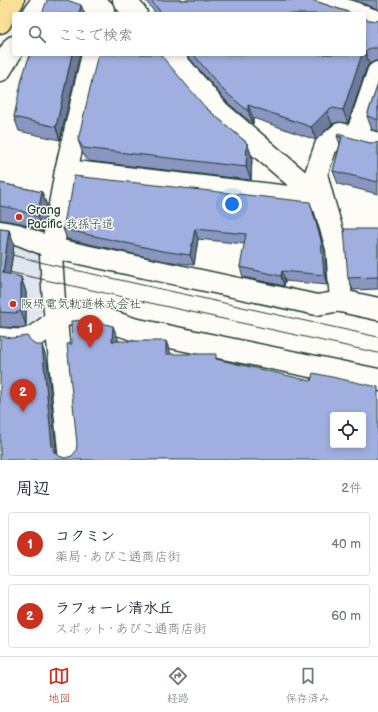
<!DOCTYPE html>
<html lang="ja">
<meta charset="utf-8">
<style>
:root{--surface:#fff;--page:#f2f2f3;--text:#1f2937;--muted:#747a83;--line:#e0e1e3;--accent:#c8321e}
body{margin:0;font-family:"Balsamiq Sans","Klee One",sans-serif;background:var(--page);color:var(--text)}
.controls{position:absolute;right:12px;bottom:12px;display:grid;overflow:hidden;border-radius:4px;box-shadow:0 2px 6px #0003}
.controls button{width:36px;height:36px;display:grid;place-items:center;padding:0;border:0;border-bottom:1px solid var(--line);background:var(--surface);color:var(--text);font:20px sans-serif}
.you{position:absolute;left:232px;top:204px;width:14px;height:14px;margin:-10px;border:3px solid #fff;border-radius:50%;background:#1a73e8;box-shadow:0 0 0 6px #1a73e833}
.badge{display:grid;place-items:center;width:26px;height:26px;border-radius:50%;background:var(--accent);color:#fff;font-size:13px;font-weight:700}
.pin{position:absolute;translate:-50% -33px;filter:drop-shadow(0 1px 2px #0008)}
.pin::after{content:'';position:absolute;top:21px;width:14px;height:12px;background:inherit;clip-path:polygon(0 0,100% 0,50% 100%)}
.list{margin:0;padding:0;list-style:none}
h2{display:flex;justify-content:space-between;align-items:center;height:52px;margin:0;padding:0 16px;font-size:17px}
h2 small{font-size:13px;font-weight:400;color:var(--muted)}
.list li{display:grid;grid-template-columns:26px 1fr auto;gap:12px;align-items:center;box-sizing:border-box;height:64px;margin:0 8px 8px;padding:0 8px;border:1px solid var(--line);border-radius:4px}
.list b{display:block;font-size:15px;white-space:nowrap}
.list p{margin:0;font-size:13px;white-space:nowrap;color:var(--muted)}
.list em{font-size:13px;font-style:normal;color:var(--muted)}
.icon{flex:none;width:22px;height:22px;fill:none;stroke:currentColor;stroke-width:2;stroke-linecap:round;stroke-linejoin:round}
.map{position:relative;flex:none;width:378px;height:460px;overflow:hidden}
.search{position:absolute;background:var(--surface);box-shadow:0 2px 6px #0003;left:12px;right:12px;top:12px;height:44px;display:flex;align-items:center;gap:10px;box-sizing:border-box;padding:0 14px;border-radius:4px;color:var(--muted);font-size:15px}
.sheet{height:196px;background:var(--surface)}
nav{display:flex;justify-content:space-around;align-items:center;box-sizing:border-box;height:56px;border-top:1px solid var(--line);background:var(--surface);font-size:11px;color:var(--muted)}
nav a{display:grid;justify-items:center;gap:2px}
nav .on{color:var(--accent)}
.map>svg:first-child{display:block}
</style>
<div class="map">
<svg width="378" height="460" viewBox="0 0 378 460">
<rect width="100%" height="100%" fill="#fdfcf7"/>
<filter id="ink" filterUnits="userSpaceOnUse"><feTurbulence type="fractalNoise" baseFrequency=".025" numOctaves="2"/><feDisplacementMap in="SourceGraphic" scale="8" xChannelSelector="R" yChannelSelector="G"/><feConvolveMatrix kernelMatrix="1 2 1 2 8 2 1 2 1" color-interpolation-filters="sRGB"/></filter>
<g filter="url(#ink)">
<polygon fill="#e1e5f0" points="0,238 38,247 44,310 31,324 0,323"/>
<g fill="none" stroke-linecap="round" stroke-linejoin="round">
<defs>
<polyline id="lane" points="0,231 17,234 52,248 317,305 341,301"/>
<g id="street">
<polyline points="71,0 103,10"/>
<polyline points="124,0 136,14"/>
<polyline points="316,0 356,14"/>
<polyline points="34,14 43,0"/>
<polyline points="364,17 378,22"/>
<polyline points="170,54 219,112 323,201 337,248 341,301 378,309"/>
<polyline points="0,70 14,47"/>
<polyline points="356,138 378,73"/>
<polyline points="66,171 323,201 316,174 326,146 340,134 378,144"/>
<path d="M0 339C8 339 20 342 28 339 45 334 54 316 73 313 84 311 121 325 133 329L378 380"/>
<polyline points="70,460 54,301 51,256 66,171 93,54"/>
</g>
<polyline id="primary" points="0,22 13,0"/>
</defs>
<use href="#lane" stroke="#1f3d34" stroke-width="23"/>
<use href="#street" stroke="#1f3d34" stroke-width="25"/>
<use href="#primary" stroke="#1f3d34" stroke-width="25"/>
<use href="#lane" stroke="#fdfcf7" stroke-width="20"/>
<use href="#street" stroke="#fdfcf7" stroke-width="22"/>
<use href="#primary" stroke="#fadf96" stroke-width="22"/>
<g stroke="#1f3d34" stroke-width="1">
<polyline points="0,252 52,265 378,337"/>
<polyline points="0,270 378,353"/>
</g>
</g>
<g fill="#8a96c0" stroke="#1f3d34">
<polygon points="145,0 312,0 354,14 156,14"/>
<polygon points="353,0 378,0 378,9"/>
<polygon points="369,20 376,21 378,20 378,61 375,61 369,64 366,69 348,123 338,122 332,124 316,140 253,118 253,124 228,103 186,54 364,54"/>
<polygon points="30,54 60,140 19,131 14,117"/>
<polygon points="378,84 378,131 372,130 367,116"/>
<polygon points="205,107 247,143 252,157 251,180 88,161 83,154 78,140"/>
<polygon points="337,136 370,143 377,143 378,142 378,194 338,184 333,171 340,144"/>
<polygon points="0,183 42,192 47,206 43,232 21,223 2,220 0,220"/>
<polygon points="70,202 313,212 325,250 327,285 285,281 284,286 243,277 240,267 245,244 198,239 194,265 165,261 67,239 63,229"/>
<polygon points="0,229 9,230 14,245 10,274 21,277 26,292 26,326 21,328 0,327"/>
<polygon points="378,229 378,289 353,290 348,278"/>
</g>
<g fill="#707a9c" stroke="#1f3d34">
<polygon points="81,5 85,14 79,14"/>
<polygon points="365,51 369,64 366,69 348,123 343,110 361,55 362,54 364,54"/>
<polygon points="72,54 80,54 60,140 56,127"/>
<polygon points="248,105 253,118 253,124 248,111"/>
<polygon points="327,111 332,124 316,140 311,127"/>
<polygon points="247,143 252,157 251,180 246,167"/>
<polygon points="42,192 47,206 43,232 37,217"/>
<polygon points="310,202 325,250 327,285 324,275"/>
<polygon points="195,229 198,239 194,265 190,255"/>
<polygon points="9,230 14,245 8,287 3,273"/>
<polygon points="282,271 285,281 284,286 281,276"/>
<polygon points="21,277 26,292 26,326 21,311"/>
<polygon points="113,326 119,341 118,356 112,341"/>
<polygon points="166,341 172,356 166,354"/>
<polygon points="42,345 47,360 57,460 52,446"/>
</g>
<g fill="#a0afdf" stroke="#1f3d34" fill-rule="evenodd">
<polygon points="47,0 67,0 81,5 79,14 42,14"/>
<polygon points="151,0 312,0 354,14 162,14"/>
<polygon points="364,18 369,20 376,21 378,20 378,48 370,48 364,52"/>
<polygon points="30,54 72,54 56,127 14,117 22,78"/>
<polygon points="98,54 160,54 205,107 247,143 246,167 83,148 78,140"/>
<polygon points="193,54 362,54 343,110 333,108 327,111 311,127 248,105 248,111 223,90"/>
<polygon points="378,84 378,120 367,116"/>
<polygon points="338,134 370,143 377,143 378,142 378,182 333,171 342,137 337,136"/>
<polygon points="74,176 310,202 321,240 324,275 282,271 281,276 240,267 246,234 195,229 190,255 162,251 63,229 68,202 70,202"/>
<polygon points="0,183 42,192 37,217 16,209 0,206"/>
<polygon points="0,229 9,230 3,273 21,277 21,311 15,313 0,312"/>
<polygon points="344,229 378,229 378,277 348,278"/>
<path d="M90 320 113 326 112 341H166V354H216V359L311 381 313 373 378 387V460H0V336L12 338 27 336 35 345H42L52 446 54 452 59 456 65 458 72 456 76 451 77 444 67 344H72L71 321ZM333 415H363V445H333Z"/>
</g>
</g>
<g fill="#c8321e" stroke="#fdfcf7" stroke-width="1.5">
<circle cx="19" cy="217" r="4"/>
<circle cx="13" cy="304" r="4"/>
</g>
<g text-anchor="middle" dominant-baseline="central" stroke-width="3" stroke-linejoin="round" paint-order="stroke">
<g font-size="12" fill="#1f3d34" stroke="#fdfcf7" text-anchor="start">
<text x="27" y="210">Grang<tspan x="27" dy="14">Pacific 我孫子道</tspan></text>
<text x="21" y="304">阪堺電気軌道株式会社</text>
</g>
</g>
</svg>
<div class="controls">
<button><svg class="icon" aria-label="locate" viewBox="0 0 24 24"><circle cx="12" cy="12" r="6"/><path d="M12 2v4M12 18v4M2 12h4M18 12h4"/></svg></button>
</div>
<div class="you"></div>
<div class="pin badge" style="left:90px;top:348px">1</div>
<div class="pin badge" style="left:23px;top:412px">2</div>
<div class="search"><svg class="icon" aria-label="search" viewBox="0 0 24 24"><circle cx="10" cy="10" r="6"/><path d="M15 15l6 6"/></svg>ここで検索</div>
</div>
<section class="sheet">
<h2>周辺<small>2件</small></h2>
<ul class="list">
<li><span class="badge">1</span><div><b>コクミン</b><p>薬局 · あびこ通商店街</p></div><em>40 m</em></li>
<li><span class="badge">2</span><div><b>ラフォーレ清水丘</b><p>スポット · あびこ通商店街</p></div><em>60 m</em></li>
</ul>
</section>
<nav>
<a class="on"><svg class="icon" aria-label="map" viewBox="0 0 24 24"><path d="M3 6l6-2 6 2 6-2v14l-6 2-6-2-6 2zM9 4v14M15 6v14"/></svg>地図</a>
<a><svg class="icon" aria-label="directions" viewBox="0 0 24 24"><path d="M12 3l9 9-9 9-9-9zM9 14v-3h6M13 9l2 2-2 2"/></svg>経路</a>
<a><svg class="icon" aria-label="saved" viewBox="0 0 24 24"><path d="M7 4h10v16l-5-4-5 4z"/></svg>保存済み</a>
</nav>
